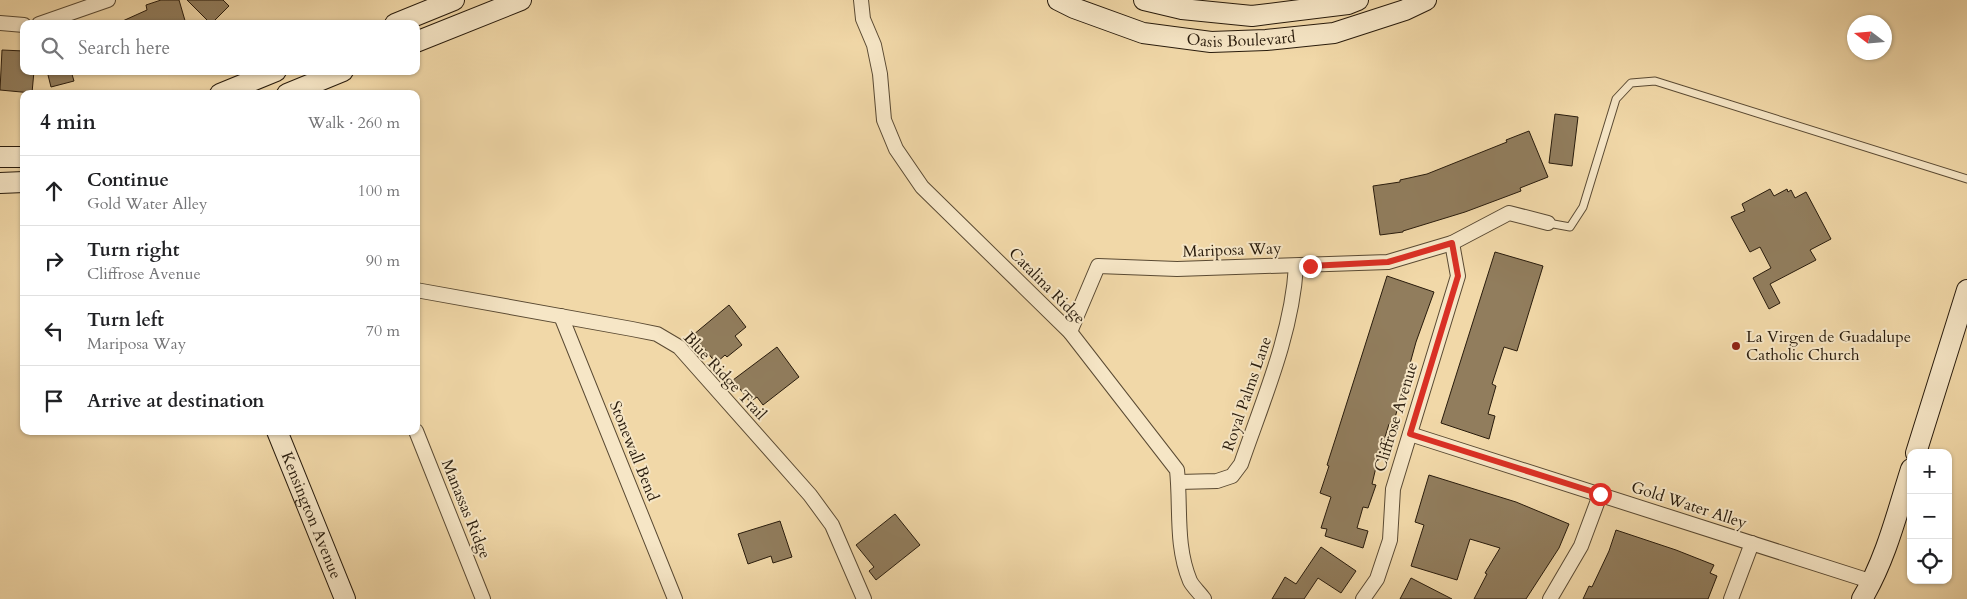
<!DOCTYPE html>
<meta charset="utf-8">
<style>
:root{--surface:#fff;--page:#f6f6f6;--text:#202124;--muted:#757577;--line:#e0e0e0}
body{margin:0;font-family:Cardo,serif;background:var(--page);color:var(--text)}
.controls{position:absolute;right:15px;bottom:15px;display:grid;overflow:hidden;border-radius:10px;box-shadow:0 1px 4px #0004}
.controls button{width:45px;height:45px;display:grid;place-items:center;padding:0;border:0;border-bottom:1px solid var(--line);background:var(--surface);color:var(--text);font:25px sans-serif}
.compass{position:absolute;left:1847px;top:15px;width:45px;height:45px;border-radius:50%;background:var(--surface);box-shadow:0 1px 4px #0004;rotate:286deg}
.stop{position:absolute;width:15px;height:15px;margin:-11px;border:4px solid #d93025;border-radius:50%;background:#fff}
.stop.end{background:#d93025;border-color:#fff;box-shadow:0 1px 5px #0008}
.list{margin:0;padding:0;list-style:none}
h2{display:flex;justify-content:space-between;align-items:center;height:65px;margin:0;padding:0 20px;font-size:21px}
h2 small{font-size:16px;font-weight:400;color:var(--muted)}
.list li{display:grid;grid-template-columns:32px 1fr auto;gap:15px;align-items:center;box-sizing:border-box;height:70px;padding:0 20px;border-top:1px solid var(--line)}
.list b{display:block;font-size:19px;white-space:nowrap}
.list p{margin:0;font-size:16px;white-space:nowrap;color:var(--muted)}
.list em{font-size:16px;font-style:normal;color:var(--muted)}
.icon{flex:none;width:28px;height:28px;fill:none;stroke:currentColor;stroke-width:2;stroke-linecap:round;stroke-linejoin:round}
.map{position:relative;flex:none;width:1967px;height:599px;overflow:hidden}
.search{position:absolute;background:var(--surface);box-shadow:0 1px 4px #0004;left:20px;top:20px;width:400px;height:55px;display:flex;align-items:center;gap:12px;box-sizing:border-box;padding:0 18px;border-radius:10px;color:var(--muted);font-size:19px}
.panel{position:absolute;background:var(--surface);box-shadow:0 1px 4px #0004;left:20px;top:90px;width:400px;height:345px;border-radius:10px}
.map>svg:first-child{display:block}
</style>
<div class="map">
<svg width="1967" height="599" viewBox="0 0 1967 599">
<rect width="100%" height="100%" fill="#f1d8a8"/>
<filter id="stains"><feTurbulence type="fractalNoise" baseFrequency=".004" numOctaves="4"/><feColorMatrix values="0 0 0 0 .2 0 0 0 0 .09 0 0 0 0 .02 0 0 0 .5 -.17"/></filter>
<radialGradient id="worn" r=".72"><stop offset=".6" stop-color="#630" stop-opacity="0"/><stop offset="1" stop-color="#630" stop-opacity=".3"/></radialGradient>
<g fill="#917d5d" stroke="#281b0c">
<polygon points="161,0 179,0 186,24 116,24 147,10 146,5"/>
<polygon points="187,0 223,0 229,6 211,24"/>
<polygon points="2,50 24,51 24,71 34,71 32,93 0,90"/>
<polygon points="47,71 71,71 74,81 51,87"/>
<polygon points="1555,114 1578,117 1572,166 1549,163"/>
<polygon points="1529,131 1548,177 1520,188 1521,191 1465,212 1403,231 1403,232 1380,235 1373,186 1400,182 1400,180 1427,174 1507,142 1506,140"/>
<polygon points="1770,189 1774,196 1787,189 1788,192 1791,190 1795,198 1806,192 1831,239 1810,250 1816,260 1770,284 1780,303 1769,309 1753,278 1771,268 1760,247 1750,252 1731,217 1745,211 1742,204"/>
<polygon points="1495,252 1543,266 1517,351 1504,347 1492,384 1496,386 1488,414 1495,416 1489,439 1441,423"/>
<polygon points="1387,276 1434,292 1416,342 1393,425 1389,424 1377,463 1372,484 1376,485 1368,508 1363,507 1357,528 1368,531 1363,548 1325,536 1327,529 1321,528 1331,497 1320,493 1329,466 1327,465 1336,437"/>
<polygon points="729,305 746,327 735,336 742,345 727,357 725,355 716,363 693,335"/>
<polygon points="777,347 799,377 763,405 757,397 750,402 733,380"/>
<polygon points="1429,475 1516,502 1569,524 1559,548 1526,599 1474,599 1487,574 1485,573 1500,548 1470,539 1457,580 1411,566 1424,525 1415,522"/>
<polygon points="895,514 920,545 876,580 869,571 874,567 856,545"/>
<polygon points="780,521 792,557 773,563 771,556 748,564 738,534"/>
<polygon points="1616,530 1676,550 1714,565 1710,573 1717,576 1708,599 1583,599 1589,586 1592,587 1609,551"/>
<polygon points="1321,547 1356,571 1341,593 1318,578 1304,599 1272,599 1285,577 1296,584"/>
<polygon points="1411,578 1452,599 1400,599"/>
</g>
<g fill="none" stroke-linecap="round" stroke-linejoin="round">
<defs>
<polyline id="lane" points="1548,223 1570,227 1583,207 1616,99 1631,83 1655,81 1967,179"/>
<g id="street">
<path d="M861 0 863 19 874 45 880 74 884 120 896 149 922 187 1070 332 1177 470C1181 507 1175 545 1190 581 1193 587 1200 593 1204 599"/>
<polyline points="0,23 24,25"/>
<polyline points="39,24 108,0"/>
<polyline points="416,290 632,329 657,334 679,347 810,495 832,525 864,599"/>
<polyline points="561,316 675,599"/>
<polyline points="1070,332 1098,266 1177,269 1388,262 1452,243 1509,213 1548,223"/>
<polyline points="416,431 483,599"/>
<polyline points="1410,434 1873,582"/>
<path d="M1179 482 1217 481 1232 476 1241 464C1263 400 1292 334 1296 266"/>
<polyline points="1363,599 1377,579 1390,540 1393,489 1458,276 1452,243"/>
<polyline points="1550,599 1581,546 1600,495"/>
<polyline points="1731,599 1752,543"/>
</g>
<g id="secondary">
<path id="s1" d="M1058 0 1074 8 1143 33 1211 42 1266 40 1334 33 1405 10 1426 0"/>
<polyline points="1144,0 1182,9 1252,16 1348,4 1358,0"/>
<polyline points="395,24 454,0"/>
<polyline points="416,42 521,0"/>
<polyline points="220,94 276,71"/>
<polyline points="287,94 343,71"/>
<polyline points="0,157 24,157"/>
<polyline points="0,183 24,182"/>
<path id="s2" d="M277 431 345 599"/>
<polyline points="1916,453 1967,290"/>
<path d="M1862 599C1886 559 1897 513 1911 469"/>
</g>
</defs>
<use href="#lane" stroke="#5a4a33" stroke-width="9"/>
<use href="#street" stroke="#5a4a33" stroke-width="16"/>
<use href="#secondary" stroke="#281b0c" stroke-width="22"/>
<use href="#lane" stroke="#f6e6c6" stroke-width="7"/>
<use href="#street" stroke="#f6e6c6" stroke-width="14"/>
<use href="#secondary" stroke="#f6e6c6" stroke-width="20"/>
</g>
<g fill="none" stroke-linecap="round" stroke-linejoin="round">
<polyline stroke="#d93025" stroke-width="6" points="1310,266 1388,262 1452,243 1458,276 1410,434 1600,494"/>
</g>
<circle fill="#8f2418" stroke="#f6e6c6" stroke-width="2" cx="1736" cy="346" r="5"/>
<g text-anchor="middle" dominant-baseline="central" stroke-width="4" stroke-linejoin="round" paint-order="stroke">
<g font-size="16" fill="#281b0c" stroke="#f6e6c6">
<text stroke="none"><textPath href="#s1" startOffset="190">Oasis Boulevard</textPath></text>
<text transform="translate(1232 250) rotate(-2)">Mariposa Way</text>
<text transform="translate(1047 286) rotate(45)">Catalina Ridge</text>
<text transform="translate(725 376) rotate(47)">Blue Ridge Trail</text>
<text transform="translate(1247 394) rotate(-71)">Royal Palms Lane</text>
<text transform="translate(1396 417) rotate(-73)">Cliffrose Avenue</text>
<text transform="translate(634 451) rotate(68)">Stonewall Bend</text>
<text transform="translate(1689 505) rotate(18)">Gold Water Alley</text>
<text transform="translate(466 509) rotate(68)">Manassas Ridge</text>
<text stroke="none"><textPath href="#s2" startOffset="91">Kensington Avenue</textPath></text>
</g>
<g font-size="16" fill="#281b0c" stroke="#f6e6c6" text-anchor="start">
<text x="1746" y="337">La Virgen de Guadalupe<tspan x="1746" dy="18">Catholic Church</tspan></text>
</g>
</g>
<rect width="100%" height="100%" filter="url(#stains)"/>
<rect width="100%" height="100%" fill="url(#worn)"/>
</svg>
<div class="controls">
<button>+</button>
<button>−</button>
<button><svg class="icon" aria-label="locate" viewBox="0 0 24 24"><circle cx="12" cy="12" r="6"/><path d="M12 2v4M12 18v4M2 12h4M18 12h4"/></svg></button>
</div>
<svg class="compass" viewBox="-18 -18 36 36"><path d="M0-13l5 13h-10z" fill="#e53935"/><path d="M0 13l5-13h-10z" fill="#757577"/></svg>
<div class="stop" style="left:1600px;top:494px"></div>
<div class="stop end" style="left:1310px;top:266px"></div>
<div class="search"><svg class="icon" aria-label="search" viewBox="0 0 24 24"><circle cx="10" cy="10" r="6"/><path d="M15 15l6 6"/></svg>Search here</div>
<section class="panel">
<h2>4 min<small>Walk · 260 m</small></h2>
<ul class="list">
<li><svg class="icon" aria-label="ahead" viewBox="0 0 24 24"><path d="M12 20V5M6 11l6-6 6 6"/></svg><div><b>Continue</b><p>Gold Water Alley</p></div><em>100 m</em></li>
<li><svg class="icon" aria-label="right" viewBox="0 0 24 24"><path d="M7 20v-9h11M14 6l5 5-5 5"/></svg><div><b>Turn right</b><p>Cliffrose Avenue</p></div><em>90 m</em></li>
<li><svg class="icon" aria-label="left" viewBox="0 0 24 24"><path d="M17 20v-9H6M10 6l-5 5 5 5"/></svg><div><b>Turn left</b><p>Mariposa Way</p></div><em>70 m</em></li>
<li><svg class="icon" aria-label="arrive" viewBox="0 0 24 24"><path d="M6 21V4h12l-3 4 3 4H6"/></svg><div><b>Arrive at destination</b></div></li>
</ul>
</section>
</div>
